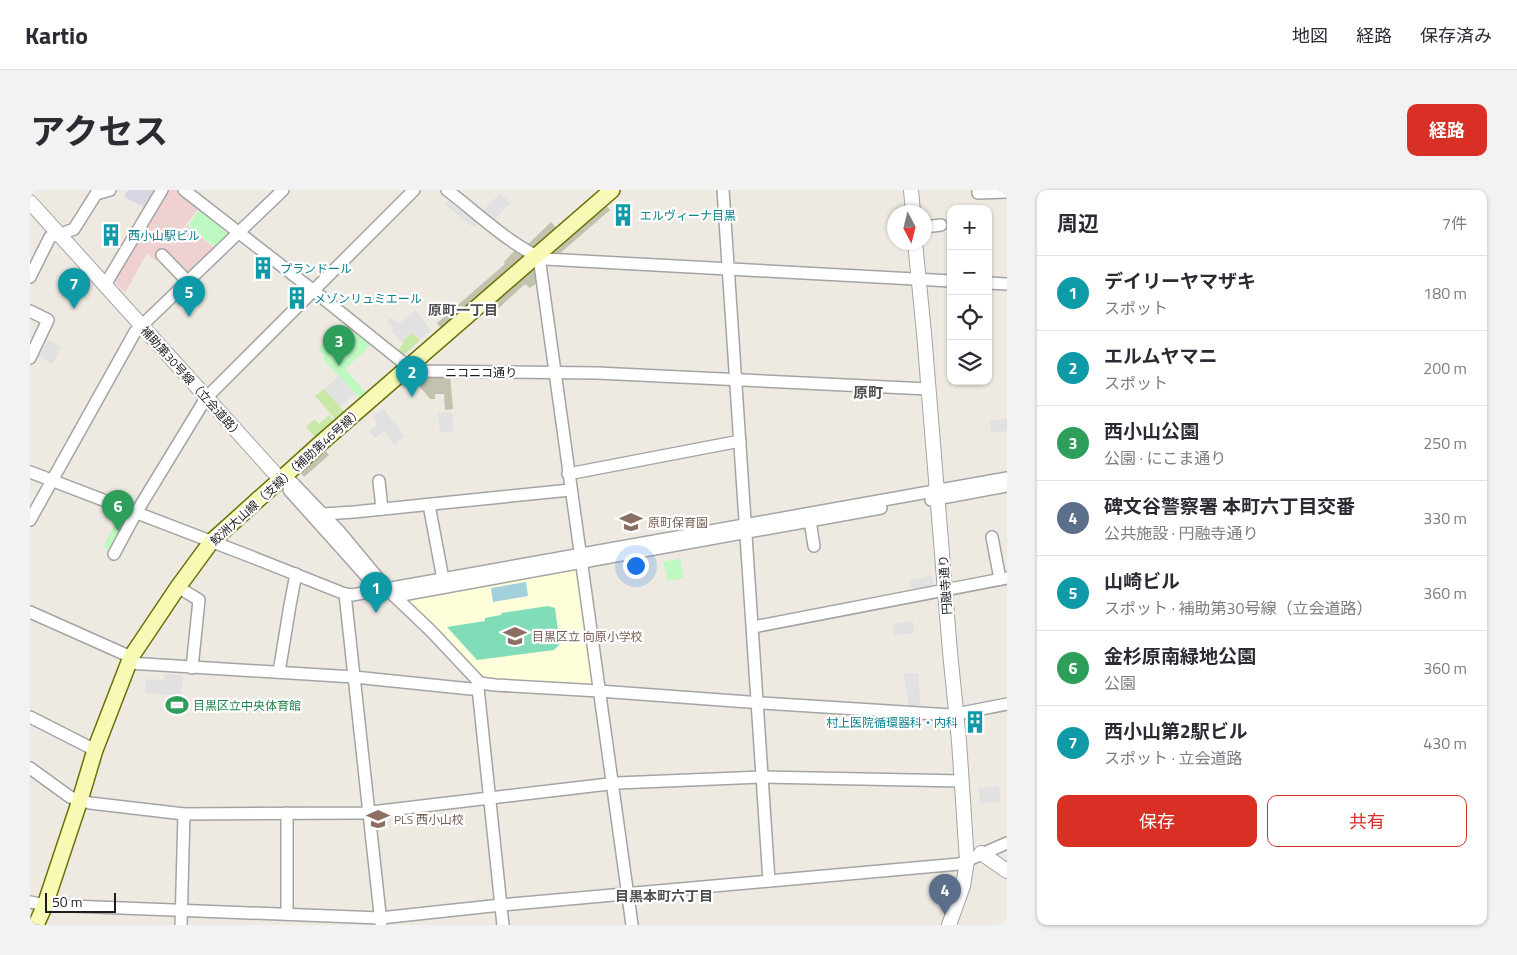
<!DOCTYPE html>
<html lang="ja">
<meta charset="utf-8">
<style>
:root{--surface:#fff;--page:#f2f2f3;--text:#2b2b33;--muted:#7c7c81;--line:#e1e1e2;--accent:#d93025}
body{margin:0;font-family:"Titillium Web","Noto Sans JP",sans-serif;background:var(--page);color:var(--text)}
.controls{position:absolute;right:15px;top:15px;display:grid;overflow:hidden;border-radius:10px;box-shadow:0 1px 4px #0004}
.controls button{width:45px;height:45px;display:grid;place-items:center;padding:0;border:0;border-bottom:1px solid var(--line);background:var(--surface);color:var(--text);font:25px sans-serif}
.compass{position:absolute;left:857px;top:15px;width:45px;height:45px;border-radius:50%;background:var(--surface);box-shadow:0 1px 4px #0004;rotate:173deg}
.scale{position:absolute;left:15px;bottom:12px;width:71px;box-sizing:border-box;padding-left:5px;border:2px solid #1d1d1d;border-top:0;font-size:14px;line-height:18px;white-space:nowrap;color:#1d1d1d;-webkit-text-stroke:4px #fff;paint-order:stroke}
.you{position:absolute;left:605px;top:375px;width:18px;height:18px;margin:-12px;border:4px solid #fff;border-radius:50%;background:#1a73e8;box-shadow:0 0 0 8px #1a73e833}
.badge{display:grid;place-items:center;width:32px;height:32px;border-radius:50%;background:var(--accent);color:#fff;font-size:16px;font-weight:700}
.pin{position:absolute;translate:-50% -41px;filter:drop-shadow(0 1px 2px #0008)}
.pin::after{content:'';position:absolute;top:26px;width:18px;height:15px;background:inherit;clip-path:polygon(0 0,100% 0,50% 100%)}
.list{margin:0;padding:0;list-style:none}
h2{display:flex;justify-content:space-between;align-items:center;height:65px;margin:0;padding:0 20px;font-size:21px}
h2 small{font-size:16px;font-weight:400;color:var(--muted)}
.list li{display:grid;grid-template-columns:32px 1fr auto;gap:15px;align-items:center;box-sizing:border-box;height:75px;padding:0 20px;border-top:1px solid var(--line)}
.list b{display:block;font-size:19px;white-space:nowrap}
.list p{margin:0;font-size:16px;white-space:nowrap;color:var(--muted)}
.list em{font-size:16px;font-style:normal;color:var(--muted)}
.actions{display:flex;gap:10px;padding:15px 20px}
.actions a{flex:1;padding:11px 0;border:1px solid var(--accent);border-radius:10px;text-align:center;font-size:18px;color:var(--accent)}
.actions .main{background:var(--accent);color:#fff}
.icon{flex:none;width:28px;height:28px;fill:none;stroke:currentColor;stroke-width:2;stroke-linecap:round;stroke-linejoin:round}
.map{position:relative;flex:none;width:977px;height:735px;overflow:hidden;border-radius:10px}
header{display:flex;align-items:center;gap:30px;box-sizing:border-box;height:70px;padding:0 25px;background:var(--surface);border-bottom:1px solid var(--line)}
header strong{font-size:24px}
nav{display:flex;gap:28px;margin-inline-start:auto;font-size:18px}
.intro{display:flex;align-items:center;justify-content:space-between;box-sizing:border-box;height:120px;padding:0 30px}
h1{margin:0;font-size:35px}
.button{padding:12px 22px;border-radius:10px;background:var(--accent);color:#fff;font-size:18px;font-weight:700}
main{display:flex;gap:30px;padding:0 30px}
aside{flex:1;background:var(--surface);border-radius:10px;box-shadow:0 1px 4px #0004}
.map>svg:first-child{display:block}
</style>
<header>
<strong>Kartio</strong>
<nav><a>地図</a><a>経路</a><a>保存済み</a></nav>
</header>
<div class="intro"><h1>アクセス</h1><a class="button">経路</a></div>
<main>
<div class="map">
<svg width="977" height="735" viewBox="0 0 977 735">
<rect width="100%" height="100%" fill="#eeeae2"/>
<polygon fill="#efd1d1" points="136,0 150,0 170,17 137,58 157,35 186,59 157,88 134,60 125,71 117,63 95,103 83,90"/>
<polygon fill="#fffeda" points="545,378 548,380 564,495 459,489 448,482 376,411 377,407"/>
<g fill="#c2c2ae">
<polygon points="575,14 580,20 528,65 517,66"/>
<polygon points="521,32 528,40 503,62 496,56"/>
<polygon points="486,59 496,68 413,141 407,133 475,74 474,72"/>
<polygon points="506,75 509,91 500,98 495,94 460,126 454,120"/>
<polygon points="392,185 420,185 423,219 415,220 414,204 405,204 405,209 400,209 385,191"/>
<polygon points="294,259 299,265 274,287 269,281"/>
</g>
<g fill="#c9e8a8">
<polygon points="382,143 390,150 371,168 365,163 374,153 372,152"/>
<polygon points="294,199 317,224 308,232 285,206"/>
<polygon points="299,225 307,234 288,250 276,237 285,229 289,234"/>
</g>
<g fill="#bef9c1">
<polygon points="171,18 202,43 187,59 158,35"/>
<polygon points="329,142 343,153 315,179 338,205 332,211 294,170 294,166 288,159 297,149 307,160"/>
<polygon points="92,321 103,325 83,362 73,357"/>
<polygon points="650,368 654,388 638,391 633,372"/>
</g>
<polygon fill="#80ddb7" points="518,416 525,418 530,454 524,460 447,470 417,437 455,431 455,428 471,425 472,423"/>
<g fill="#e1e1e1">
<polygon points="470,3 480,13 463,31 453,21"/>
<polygon points="420,9 449,32 444,38 415,15"/>
<polygon points="385,120 401,140 390,150 382,143 372,152 361,141 364,138 357,131 361,128 369,134"/>
<polygon points="18,150 31,157 22,174 9,166"/>
<polygon points="309,186 325,204 310,216 294,199"/>
<polygon points="353,218 375,246 364,255 354,241 345,248 339,241 348,234 343,227"/>
<polygon points="422,222 424,241 410,242 408,223"/>
<polygon points="977,229 977,241 961,243 960,230"/>
<polygon points="902,385 904,398 882,402 880,390"/>
<polygon points="883,431 884,443 864,446 863,434"/>
<polygon points="888,483 891,520 879,519 874,484"/>
<polygon points="135,484 153,485 151,506 115,503 116,492 117,489 134,490"/>
<polygon points="969,596 971,612 950,614 949,598"/>
</g>
<polygon fill="#d7d7e4" points="98,0 128,0 118,19 94,7"/>
<polygon fill="#a2d0dc" points="496,392 498,406 463,412 461,398"/>
<g fill="none" stroke-linecap="round" stroke-linejoin="round">
<defs>
<g id="minor">
<polyline points="154,0 284,101 370,170 378,177 388,181 567,183 898,199"/>
<path d="M417 0C444 20 484 59 515 69L921 91"/>
<polyline points="693,0 739,691"/>
<polyline points="948,0 948,3 977,2"/>
<polyline points="894,37 911,35"/>
<polyline points="36,42 44,39 66,4 80,0"/>
<polyline points="132,65 158,92"/>
<polyline points="509,67 602,735"/>
<polyline points="0,87 20,47 29,44"/>
<polyline points="958,93 977,94"/>
<polyline points="75,95 132,0"/>
<polyline points="0,121 18,130 0,168"/>
<polyline points="0,282 222,367 315,404 322,405 977,288"/>
<polyline points="538,284 710,251"/>
<polyline points="250,289 262,292 309,341 358,400 401,441 450,493 465,495 569,501 732,513 921,525 977,514"/>
<polyline points="349,291 352,319"/>
<polyline points="259,300 346,397 372,405 851,318"/>
<polyline points="901,310 977,296"/>
<polyline points="399,315 413,389"/>
<polyline points="293,324 324,322 540,300"/>
<polyline points="0,330 105,142 253,0"/>
<polyline points="780,331 784,356"/>
<polyline points="962,347 970,389"/>
<polyline points="84,364 106,323 176,208 384,0"/>
<polyline points="148,397 169,410 162,478"/>
<polyline points="315,404 351,733"/>
<polyline points="0,422 101,467"/>
<polyline points="723,437 977,388"/>
<polyline points="98,473 324,487 441,499 448,498"/>
<polyline points="249,482 260,415 266,384"/>
<polyline points="450,493 448,498 473,735"/>
<polyline points="0,527 65,560"/>
<polyline points="0,578 40,607 60,613 154,624 333,623 587,593 732,587 932,591"/>
<polyline points="257,623 257,724"/>
<polyline points="0,712 15,715 350,728 471,715 929,674 977,653"/>
<polyline points="151,735 154,624"/>
</g>
<g id="tertiary">
<polyline points="881,0 883,22"/>
<polyline points="0,12 250,289"/>
<polyline points="885,52 894,143 920,462 929,551 937,671 933,696 919,735"/>
<polyline points="951,663 977,681"/>
</g>
<polyline id="secondary" points="6,735 15,715 50,610 65,560 101,467 148,397 181,352 292,252 582,0"/>
</defs>
<use href="#minor" stroke="#a4a4a4" stroke-width="14"/>
<use href="#tertiary" stroke="#a4a4a4" stroke-width="16"/>
<use href="#secondary" stroke="#697205" stroke-width="18"/>
<use href="#minor" stroke="#fff" stroke-width="11"/>
<use href="#tertiary" stroke="#fff" stroke-width="14"/>
<use href="#secondary" stroke="#f7f9b5" stroke-width="15"/>
</g>
<defs>
<symbol id="building-bare" viewBox="-9 -9 18 18"><path d="M-4-6H4V6H1V3H-1V6H-4ZM-2.5-4.3h1.7v1.8h-1.7ZM.8-4.3h1.7v1.8H.8ZM-2.5-1h1.7V.8h-1.7ZM.8-1h1.7V.8H.8Z" fill="#0f9aa8" stroke="#fff" stroke-width="2.5" paint-order="stroke"/></symbol>
<symbol id="school-bare" viewBox="-9 -9 18 18"><path d="M0-5L7-2L0 1L-7-2ZM-4 1L0 2.5L4 1V4Q0 6-4 4Z" fill="#8d6e63" stroke="#fff" stroke-width="2.5" paint-order="stroke"/></symbol>
<symbol id="stadium-bare" viewBox="-9 -9 18 18"><path d="M0-5a6.5 5 0 1 0 0 10a6.5 5 0 1 0 0-10ZM-3.5-1.8h7v3.6h-7Z" fill="#2e9e5b" stroke="#fff" stroke-width="2.5" paint-order="stroke"/></symbol>
</defs>
<g fill-rule="evenodd">
<use href="#building-bare" x="577" y="9" width="32" height="32"/>
<use href="#building-bare" x="65" y="29" width="32" height="32"/>
<use href="#building-bare" x="217" y="62" width="32" height="32"/>
<use href="#building-bare" x="251" y="92" width="32" height="32"/>
<use href="#school-bare" x="585" y="316" width="32" height="32"/>
<use href="#school-bare" x="469" y="430" width="32" height="32"/>
<use href="#stadium-bare" x="131" y="499" width="32" height="32"/>
<use href="#building-bare" x="929" y="516" width="32" height="32"/>
<use href="#school-bare" x="332" y="613" width="32" height="32"/>
</g>
<g text-anchor="middle" dominant-baseline="central" stroke-width="4.5" stroke-linejoin="round" paint-order="stroke">
<g font-size="12" fill="#0d838f" stroke="#fff" text-anchor="start">
<text x="610" y="25">エルヴィーナ目黒</text>
<text x="98" y="45">西小山駅ビル</text>
<text x="250" y="78">プランドール</text>
<text x="284" y="108">メゾンリュミエール</text>
<text x="928" y="532" text-anchor="end">村上医院循環器科・内科</text>
</g>
<g font-size="12" fill="#1d1d1d" stroke="#fff">
<text x="451" y="182">ニコニコ通り</text>
<text transform="translate(162 192) rotate(48)">補助第30号線（立会道路）</text>
<text transform="translate(256 286) rotate(-42)">鮫洲大山線（支線）（補助第46号線）</text>
<text transform="translate(915 395) rotate(-94)">円融寺通り</text>
</g>
<g font-size="12" fill="#785e54" stroke="#fff" text-anchor="start">
<text x="618" y="332">原町保育園</text>
<text x="502" y="446">目黒区立 向原小学校</text>
<text x="364" y="629">PLS 西小山校</text>
</g>
<g font-size="12" fill="#27864d" stroke="#fff" text-anchor="start">
<text x="163" y="515">目黒区立中央体育館</text>
</g>
<g font-size="14" font-weight="bold" fill="#505050" stroke="#fff">
<text x="433" y="119">原町一丁目</text>
<text x="634" y="705">目黒本町六丁目</text>
</g>
<g font-size="15" font-weight="bold" fill="#505050" stroke="#fff">
<text x="838" y="202">原町</text>
</g>
</g>
</svg>
<div class="controls">
<button>+</button>
<button>−</button>
<button><svg class="icon" aria-label="locate" viewBox="0 0 24 24"><circle cx="12" cy="12" r="6"/><path d="M12 2v4M12 18v4M2 12h4M18 12h4"/></svg></button>
<button><svg class="icon" aria-label="layers" viewBox="0 0 24 24"><path d="M12 4l9 5-9 5-9-5zM3 14l9 5 9-5"/></svg></button>
</div>
<svg class="compass" viewBox="-18 -18 36 36"><path d="M0-13l5 13h-10z" fill="#e53935"/><path d="M0 13l5-13h-10z" fill="#7c7c81"/></svg>
<div class="scale">50 m</div>
<div class="you"></div>
<div class="pin badge" style="left:346px;top:423px;background:#0f9aa8">1</div>
<div class="pin badge" style="left:382px;top:207px;background:#0f9aa8">2</div>
<div class="pin badge" style="left:309px;top:176px;background:#2e9e5b">3</div>
<div class="pin badge" style="left:915px;top:725px;background:#5c6f8a">4</div>
<div class="pin badge" style="left:159px;top:127px;background:#0f9aa8">5</div>
<div class="pin badge" style="left:88px;top:341px;background:#2e9e5b">6</div>
<div class="pin badge" style="left:44px;top:119px;background:#0f9aa8">7</div>
</div>
<aside>
<h2>周辺<small>7件</small></h2>
<ul class="list">
<li><span class="badge" style="background:#0f9aa8">1</span><div><b>デイリーヤマザキ</b><p>スポット</p></div><em>180 m</em></li>
<li><span class="badge" style="background:#0f9aa8">2</span><div><b>エルムヤマニ</b><p>スポット</p></div><em>200 m</em></li>
<li><span class="badge" style="background:#2e9e5b">3</span><div><b>西小山公園</b><p>公園 · にこま通り</p></div><em>250 m</em></li>
<li><span class="badge" style="background:#5c6f8a">4</span><div><b>碑文谷警察署 本町六丁目交番</b><p>公共施設 · 円融寺通り</p></div><em>330 m</em></li>
<li><span class="badge" style="background:#0f9aa8">5</span><div><b>山崎ビル</b><p>スポット · 補助第30号線（立会道路）</p></div><em>360 m</em></li>
<li><span class="badge" style="background:#2e9e5b">6</span><div><b>金杉原南緑地公園</b><p>公園</p></div><em>360 m</em></li>
<li><span class="badge" style="background:#0f9aa8">7</span><div><b>西小山第2駅ビル</b><p>スポット · 立会道路</p></div><em>430 m</em></li>
</ul>
<div class="actions"><a class="main">保存</a><a>共有</a></div>
</aside>
</main>
